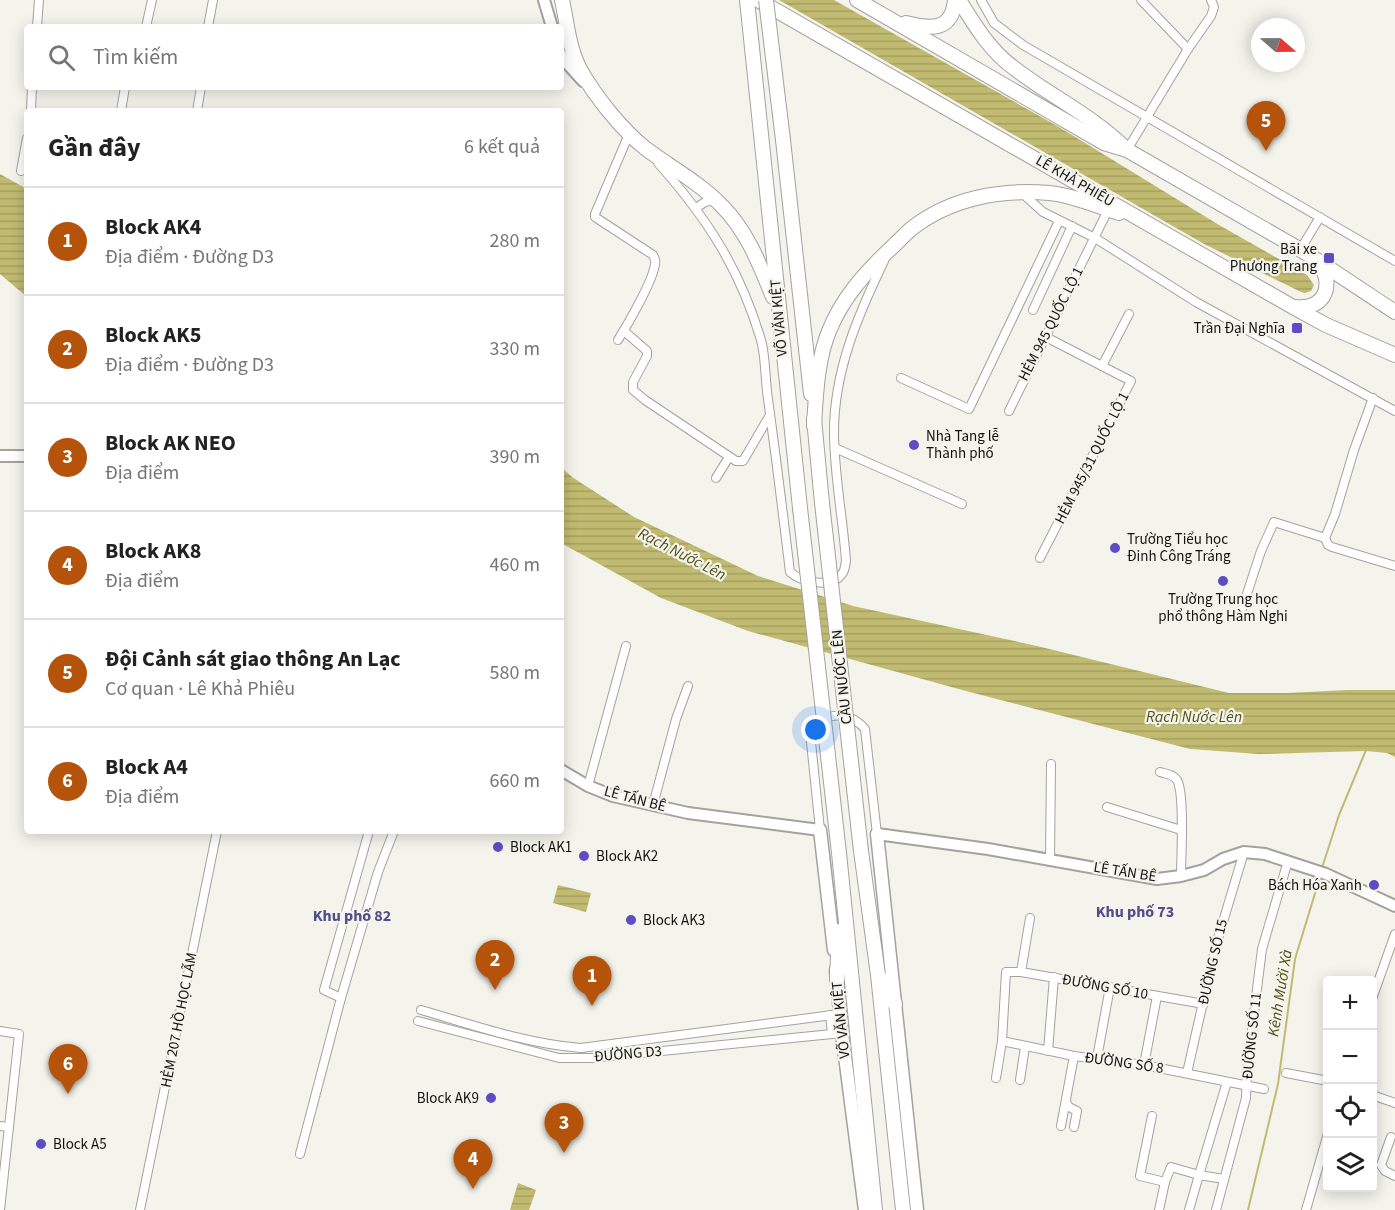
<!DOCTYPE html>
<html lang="vi">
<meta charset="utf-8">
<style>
:root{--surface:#fff;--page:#f6f6f6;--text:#222;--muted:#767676;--line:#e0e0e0;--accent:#b45309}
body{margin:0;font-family:"Source Sans 3",sans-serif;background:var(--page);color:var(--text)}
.controls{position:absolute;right:18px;bottom:18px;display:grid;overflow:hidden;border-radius:6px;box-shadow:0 3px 15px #0003}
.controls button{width:54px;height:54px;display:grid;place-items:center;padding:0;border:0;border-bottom:2px solid var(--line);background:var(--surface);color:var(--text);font:30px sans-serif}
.compass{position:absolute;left:1251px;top:18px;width:54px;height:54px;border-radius:50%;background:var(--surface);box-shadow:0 3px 15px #0003;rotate:110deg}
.you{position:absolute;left:816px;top:730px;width:21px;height:21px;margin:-15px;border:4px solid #fff;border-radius:50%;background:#1a73e8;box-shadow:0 0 0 9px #1a73e833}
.badge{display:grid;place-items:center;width:39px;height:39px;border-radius:50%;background:var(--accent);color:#fff;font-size:20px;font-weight:700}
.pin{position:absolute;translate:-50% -50px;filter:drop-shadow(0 2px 3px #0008)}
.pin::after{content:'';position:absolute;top:32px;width:21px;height:18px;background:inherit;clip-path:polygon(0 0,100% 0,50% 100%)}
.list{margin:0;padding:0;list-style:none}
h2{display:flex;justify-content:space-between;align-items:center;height:78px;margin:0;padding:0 24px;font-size:26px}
h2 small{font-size:20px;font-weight:400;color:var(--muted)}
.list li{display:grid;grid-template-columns:39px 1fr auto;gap:18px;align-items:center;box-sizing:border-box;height:108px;padding:0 24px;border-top:2px solid var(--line)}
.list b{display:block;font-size:22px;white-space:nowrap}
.list p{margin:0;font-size:20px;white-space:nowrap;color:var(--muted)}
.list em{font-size:20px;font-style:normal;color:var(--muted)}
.icon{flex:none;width:33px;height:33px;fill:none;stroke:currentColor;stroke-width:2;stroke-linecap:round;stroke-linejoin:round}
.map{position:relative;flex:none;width:1395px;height:1210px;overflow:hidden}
.search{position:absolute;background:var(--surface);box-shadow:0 3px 15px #0003;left:24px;top:24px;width:540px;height:66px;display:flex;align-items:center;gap:15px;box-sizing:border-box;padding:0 21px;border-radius:6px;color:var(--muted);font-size:22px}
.panel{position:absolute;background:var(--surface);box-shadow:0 3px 15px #0003;left:24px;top:108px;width:540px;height:726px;border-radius:6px}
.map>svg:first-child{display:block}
</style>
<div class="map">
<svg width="1395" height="1210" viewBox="0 0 1395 1210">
<defs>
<pattern id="water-rules" width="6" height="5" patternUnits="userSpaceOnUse" patternTransform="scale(1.5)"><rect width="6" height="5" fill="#c1bb71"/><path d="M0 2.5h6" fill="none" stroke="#a5a061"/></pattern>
</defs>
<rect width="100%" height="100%" fill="#f4f4ed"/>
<g fill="url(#water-rules)">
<polygon points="779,0 834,0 1059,127 1219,225 1307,275 1314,285 1311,291 1305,293 1301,292 1204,244"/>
<polygon points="0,174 27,189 27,297 0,274"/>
<polygon points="561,467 572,477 634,517 758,576 853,606 1037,646 1229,693 1288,693 1347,690 1395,690 1395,757 1387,753 1366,751 1259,754 1190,749 966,691 748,631 661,598 561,543"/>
<polygon points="558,885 591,893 586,912 553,903"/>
<polygon points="518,1183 536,1190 529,1210 510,1210"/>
</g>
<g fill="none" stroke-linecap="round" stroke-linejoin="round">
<g stroke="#c1bb71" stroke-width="2">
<polyline points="1322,868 1339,815 1366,750"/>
<polyline points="1248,1210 1278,1084 1295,959 1320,877"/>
</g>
<defs>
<g id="street">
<polyline points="981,0 994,23 1023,45 1395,261"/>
<polyline points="1141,0 1188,49"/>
<polyline points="37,27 39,0"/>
<polyline points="146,27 152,0"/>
<polyline points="208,27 213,0"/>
<polyline points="31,111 32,87"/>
<polyline points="121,111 125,87"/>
<polyline points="197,111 201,87"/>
<polyline points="1127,150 1188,49 1211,16 1214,7 1211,0"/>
<path d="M658 163C707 218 740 269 761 340 766 358 765 380 768 399 776 457 783 514 790 572 801 582 832 589 842 574 845 571 845 565 846 561 843 518 834 475 834 432 834 371 858 315 884 261"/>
<polyline points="21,171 27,138"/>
<polyline points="1022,193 1043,212 1095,238 1196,302 1395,411"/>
<polyline points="696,208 705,202 715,200"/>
<polyline points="1300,250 1320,217"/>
<polyline points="1033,310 1072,226"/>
<polyline points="624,331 647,351 647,356 633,382 633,390 645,400 736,461 743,461 770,415"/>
<path d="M618 340C628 324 653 281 655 264 656 259 655 260 653 255L595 217V214L629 134"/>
<polyline points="1102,366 1129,314"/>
<polyline points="901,378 969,409 1059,221"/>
<polyline points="1009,411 1108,210"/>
<polyline points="835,448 962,504"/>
<polyline points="716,478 729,457"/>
<polyline points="1325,538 1328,545 1332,547 1395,566"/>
<polyline points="1040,558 1131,381 1044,336"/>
<polyline points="1242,609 1261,551 1274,522 1325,538 1335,514 1354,450 1373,398"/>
<path d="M1160 772C1166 774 1173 774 1177 780 1185 793 1181 858 1181 876"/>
<polyline points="588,786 626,646"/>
<polyline points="653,805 676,719 688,686"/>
<polyline points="1107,807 1181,830"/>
<path d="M820 830 811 742C814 734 816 726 822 721 836 710 855 717 865 729L877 834"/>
<polyline points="1050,859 1051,764"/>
<polyline points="1021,972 1030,918"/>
<polyline points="341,998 378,872 394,831"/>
<polyline points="1372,999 1395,934"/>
<path d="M421 1010C473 1025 527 1044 581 1048L840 1014"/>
<polyline points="830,1015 832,1034"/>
<polyline points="418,1021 559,1058 592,1058 842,1033"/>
<polyline points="0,1031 19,1034 0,1210"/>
<polyline points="1002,1041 1074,1056 1144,1065 1264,1089"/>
<polyline points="1048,1051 1054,977"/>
<polyline points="1097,1058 1110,987"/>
<polyline points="1144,1065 1157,996"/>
<polyline points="1187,1073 1216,945 1244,852"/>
<polyline points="1286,1073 1328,1081"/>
<polyline points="996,1078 1002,1041 1006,972 1021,972 1204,1004"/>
<polyline points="1020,1080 1025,1047"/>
<polyline points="1372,1095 1395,1103"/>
<polyline points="1066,1102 1069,1107 1077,1111 1074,1127"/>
<polyline points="1152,1116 1140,1176 1165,1182"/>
<polyline points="0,1126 9,1127"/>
<polyline points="1061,1126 1074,1056"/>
<polyline points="1391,1137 1381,1165 1385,1171 1395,1176"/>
<polyline points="300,1154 341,998 324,990 369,831"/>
<polyline points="140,1210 217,831"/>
<polyline points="1159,1210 1165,1182 1171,1167 1199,1175 1227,1082"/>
<polyline points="1189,1210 1199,1175 1224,1179"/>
<polyline points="1216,1210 1246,1098 1247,1069 1262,949 1288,861"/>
<polyline points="1306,1210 1328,1133"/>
</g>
<g id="secondary">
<polyline points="544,0 552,27"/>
<polyline points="561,54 563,59 583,81"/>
<polyline points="0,456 27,456"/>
<polyline points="561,770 588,786 613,796 688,813 820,830"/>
<polyline points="877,834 988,849 1157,879 1181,876 1204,870 1223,859 1244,852 1265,854 1326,874 1395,906"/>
</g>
<g id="primary">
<polyline points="820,830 834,950"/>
<polyline points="877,834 917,1210"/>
<polyline points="836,970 842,1033 865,1210"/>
</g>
<g id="highway">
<path d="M562 0C567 23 569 50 581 71 595 96 622 130 645 148 670 167 700 183 722 206 747 231 760 265 773 297"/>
<polyline points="747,0 800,508"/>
<polyline points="758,0 1293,307 1326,325 1395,355"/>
<polyline points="857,0 1104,143 1127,150 1306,253 1395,312"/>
<path d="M959 0C974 24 990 51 1014 68 1050 96 1093 116 1126 149"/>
<path d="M906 23C930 29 952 32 955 0"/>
<polyline points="783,140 811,394"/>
<path d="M1295 307C1326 310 1335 284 1318 261"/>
<polyline points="814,419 822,503"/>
<path d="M814 426C816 394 817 361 829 331 842 299 863 275 888 251 896 244 903 236 911 229 950 198 1001 189 1049 193 1072 195 1097 206 1119 213"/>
<polyline points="861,851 878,975 903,1210"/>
<polyline points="839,853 875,1210"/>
<polyline points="881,979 895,1004"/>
<polyline points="837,980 839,931"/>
</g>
</defs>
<use href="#street" stroke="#a3a29c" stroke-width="10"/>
<use href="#secondary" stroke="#a3a29c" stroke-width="14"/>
<use href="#primary" stroke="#a3a29c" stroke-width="15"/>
<use href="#highway" stroke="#a3a29c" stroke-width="16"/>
<use href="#street" stroke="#fff" stroke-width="8"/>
<use href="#secondary" stroke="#fff" stroke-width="10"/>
<use href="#primary" stroke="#fff" stroke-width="12"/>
<use href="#highway" stroke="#fff" stroke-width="14"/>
<defs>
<g id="highway-bridge">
<polyline points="766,0 783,140"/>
<polyline points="822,503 861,851"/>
<polyline points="800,508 839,853"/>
</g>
</defs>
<use href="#highway-bridge" stroke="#a3a29c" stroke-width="16" stroke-linecap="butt"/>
<use href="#highway-bridge" stroke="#fff" stroke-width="14"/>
</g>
<g fill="#5d4cc4" stroke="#f4f4ed" stroke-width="2">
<rect x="1323" y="252" width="12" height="12" rx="3"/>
<rect x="1291" y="322" width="12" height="12" rx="3"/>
<circle cx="914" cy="445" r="6"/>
<circle cx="1115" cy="548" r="6"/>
<circle cx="1223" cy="581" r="6"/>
<circle cx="498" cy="847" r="6"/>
<circle cx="584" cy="856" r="6"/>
<circle cx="1374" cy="885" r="6"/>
<circle cx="631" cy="920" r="6"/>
<circle cx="491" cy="1098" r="6"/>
<circle cx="41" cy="1144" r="6"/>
</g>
<g text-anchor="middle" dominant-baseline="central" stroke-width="4.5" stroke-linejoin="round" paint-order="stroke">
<g font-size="15" fill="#121210" stroke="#f4f4ed">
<text transform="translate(1075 181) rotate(30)">LÊ KHẢ PHIÊU</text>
<text transform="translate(779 318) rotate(-95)">VÕ VĂN KIỆT</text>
<text transform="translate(1051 324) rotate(-63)">HẺM 945 QUỐC LỘ 1</text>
<text transform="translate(1092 458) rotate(-63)">HẺM 945/31 QUỐC LỘ 1</text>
<text transform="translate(842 677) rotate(-96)">CẦU NƯỚC LÊN</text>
<text transform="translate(635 799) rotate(15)">LÊ TẤN BÊ</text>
<text transform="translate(1125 872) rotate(9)">LÊ TẤN BÊ</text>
<text transform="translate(1213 962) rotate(-77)">ĐƯỜNG SỐ 15</text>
<text transform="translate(1105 987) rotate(10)">ĐƯỜNG SỐ 10</text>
<text transform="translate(179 1020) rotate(-79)">HẺM 207 HỒ HỌC LÃM</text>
<text transform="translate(841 1020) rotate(-96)">VÕ VĂN KIỆT</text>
<text transform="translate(1252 1036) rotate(-84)">ĐƯỜNG SỐ 11</text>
<text transform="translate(628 1054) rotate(-5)">ĐƯỜNG D3</text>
<text transform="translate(1124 1063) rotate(8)">ĐƯỜNG SỐ 8</text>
</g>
<g font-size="15" fill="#121210" stroke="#f4f4ed" text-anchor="start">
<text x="1317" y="249" text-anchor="end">Bãi xe<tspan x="1317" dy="17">Phương Trang</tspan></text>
<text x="1285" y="328" text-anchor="end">Trần Đại Nghĩa</text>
<text x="926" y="436">Nhà Tang lễ<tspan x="926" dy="17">Thành phố</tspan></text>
<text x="1127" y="539">Trường Tiểu học<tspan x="1127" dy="17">Đinh Công Tráng</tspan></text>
<text x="1223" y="599" text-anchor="middle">Trường Trung học<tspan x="1223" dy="17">phổ thông Hàm Nghi</tspan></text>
<text x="510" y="847">Block AK1</text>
<text x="596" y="856">Block AK2</text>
<text x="1362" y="885" text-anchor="end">Bách Hóa Xanh</text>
<text x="643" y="920">Block AK3</text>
<text x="479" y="1098" text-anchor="end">Block AK9</text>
<text x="53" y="1144">Block A5</text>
</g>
<g font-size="16" font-style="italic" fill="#555018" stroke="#f4f4ed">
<text transform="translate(682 554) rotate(27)">Rạch Nước Lên</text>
<text x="1194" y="717">Rạch Nước Lên</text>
<text transform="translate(1280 993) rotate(-81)">Kênh Mười Xà</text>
</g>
<g font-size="16" font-weight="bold" fill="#514d8b" stroke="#f4f4ed">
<text x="1135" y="912">Khu phố 73</text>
<text x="352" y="916">Khu phố 82</text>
</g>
</g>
</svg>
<div class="controls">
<button>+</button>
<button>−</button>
<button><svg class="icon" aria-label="locate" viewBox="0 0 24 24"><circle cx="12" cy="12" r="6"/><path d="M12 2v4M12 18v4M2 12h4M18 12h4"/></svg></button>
<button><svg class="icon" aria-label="layers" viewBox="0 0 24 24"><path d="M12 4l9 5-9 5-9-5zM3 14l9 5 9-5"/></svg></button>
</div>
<svg class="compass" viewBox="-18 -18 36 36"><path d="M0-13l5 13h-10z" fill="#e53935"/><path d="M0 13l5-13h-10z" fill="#767676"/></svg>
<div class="you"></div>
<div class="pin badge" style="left:592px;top:1006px">1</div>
<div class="pin badge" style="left:495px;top:990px">2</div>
<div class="pin badge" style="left:564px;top:1153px">3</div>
<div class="pin badge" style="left:473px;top:1189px">4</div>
<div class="pin badge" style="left:1266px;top:151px">5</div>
<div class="pin badge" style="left:68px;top:1094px">6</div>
<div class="search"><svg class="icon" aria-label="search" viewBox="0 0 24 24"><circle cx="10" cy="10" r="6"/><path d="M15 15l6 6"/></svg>Tìm kiếm</div>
<section class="panel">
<h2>Gần đây<small>6 kết quả</small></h2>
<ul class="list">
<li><span class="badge">1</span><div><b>Block AK4</b><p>Địa điểm · Đường D3</p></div><em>280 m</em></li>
<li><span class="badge">2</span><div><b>Block AK5</b><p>Địa điểm · Đường D3</p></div><em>330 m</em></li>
<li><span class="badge">3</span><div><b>Block AK NEO</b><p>Địa điểm</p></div><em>390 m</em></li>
<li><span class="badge">4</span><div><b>Block AK8</b><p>Địa điểm</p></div><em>460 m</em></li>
<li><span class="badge">5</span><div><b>Đội Cảnh sát giao thông An Lạc</b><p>Cơ quan · Lê Khả Phiêu</p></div><em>580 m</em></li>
<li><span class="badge">6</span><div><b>Block A4</b><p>Địa điểm</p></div><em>660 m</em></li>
</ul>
</section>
</div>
